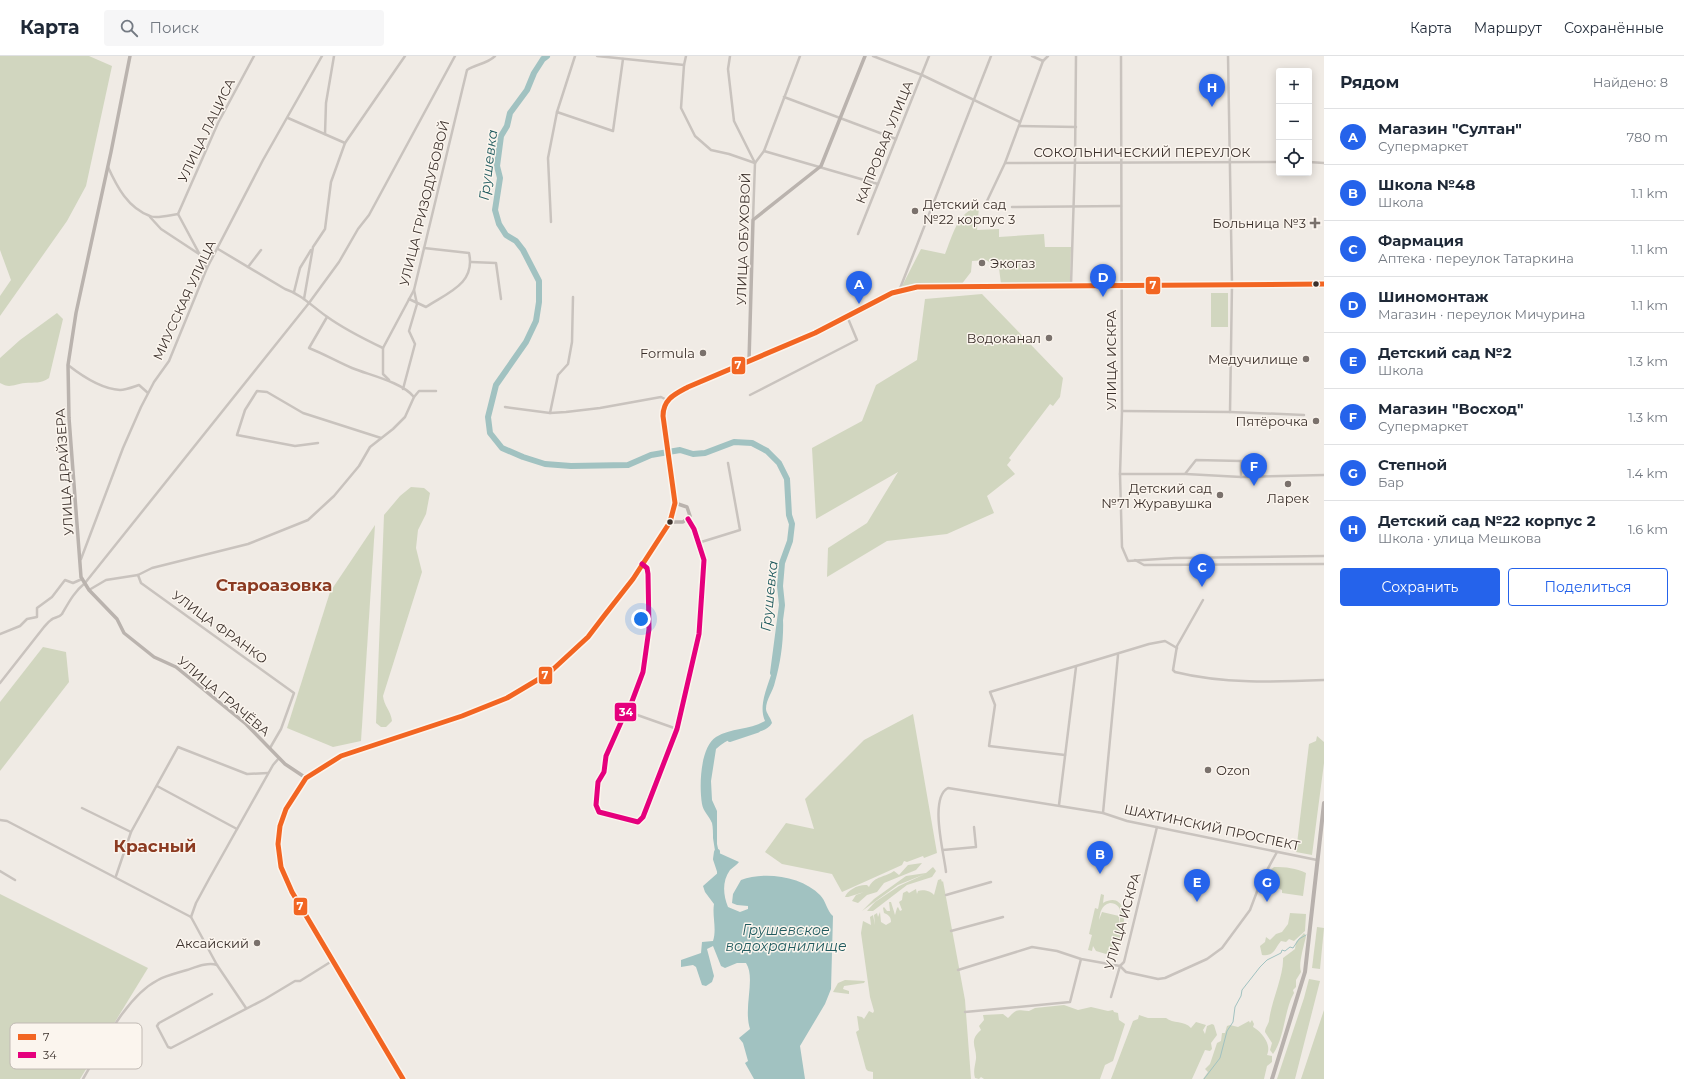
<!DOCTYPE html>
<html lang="ru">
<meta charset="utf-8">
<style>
:root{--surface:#fff;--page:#f6f6f7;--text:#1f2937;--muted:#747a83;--line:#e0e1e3;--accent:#2563eb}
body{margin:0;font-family:Montserrat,sans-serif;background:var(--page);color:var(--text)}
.controls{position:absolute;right:12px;top:12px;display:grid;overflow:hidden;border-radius:4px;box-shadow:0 2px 10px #0003}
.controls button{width:36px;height:36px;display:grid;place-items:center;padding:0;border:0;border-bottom:1px solid var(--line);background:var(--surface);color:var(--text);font:20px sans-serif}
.you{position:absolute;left:641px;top:563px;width:14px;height:14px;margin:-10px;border:3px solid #fff;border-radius:50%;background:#1a73e8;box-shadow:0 0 0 6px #1a73e833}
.badge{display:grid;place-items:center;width:26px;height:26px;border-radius:50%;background:var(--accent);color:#fff;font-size:13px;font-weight:700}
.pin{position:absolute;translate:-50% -33px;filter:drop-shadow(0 1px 2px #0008)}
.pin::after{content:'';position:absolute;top:21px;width:14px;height:12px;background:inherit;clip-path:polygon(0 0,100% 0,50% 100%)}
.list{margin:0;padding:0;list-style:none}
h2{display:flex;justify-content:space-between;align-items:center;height:52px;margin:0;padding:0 16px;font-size:17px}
h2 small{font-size:13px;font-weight:400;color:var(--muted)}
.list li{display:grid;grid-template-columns:26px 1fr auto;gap:12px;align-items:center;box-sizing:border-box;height:56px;padding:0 16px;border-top:1px solid var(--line)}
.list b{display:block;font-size:15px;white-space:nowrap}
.list p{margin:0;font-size:13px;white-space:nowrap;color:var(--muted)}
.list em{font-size:13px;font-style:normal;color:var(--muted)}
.actions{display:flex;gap:8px;padding:12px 16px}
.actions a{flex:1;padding:9px 0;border:1px solid var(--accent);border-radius:4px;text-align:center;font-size:14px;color:var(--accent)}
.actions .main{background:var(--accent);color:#fff}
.icon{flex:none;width:22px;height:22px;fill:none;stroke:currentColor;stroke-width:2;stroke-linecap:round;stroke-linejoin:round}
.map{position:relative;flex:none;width:1324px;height:1023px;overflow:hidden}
header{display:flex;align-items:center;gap:24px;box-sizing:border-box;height:56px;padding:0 20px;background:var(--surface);border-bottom:1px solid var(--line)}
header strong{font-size:19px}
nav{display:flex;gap:22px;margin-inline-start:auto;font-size:14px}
.search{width:280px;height:36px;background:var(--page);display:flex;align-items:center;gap:10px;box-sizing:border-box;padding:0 14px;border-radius:4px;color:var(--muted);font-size:15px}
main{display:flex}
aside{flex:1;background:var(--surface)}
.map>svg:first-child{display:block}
</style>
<header>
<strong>Карта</strong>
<div class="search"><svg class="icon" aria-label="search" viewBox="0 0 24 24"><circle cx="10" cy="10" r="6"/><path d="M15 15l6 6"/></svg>Поиск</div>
<nav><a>Карта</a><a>Маршрут</a><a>Сохранённые</a></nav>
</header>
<main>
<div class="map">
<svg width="1324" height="1023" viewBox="0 0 1324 1023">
<rect width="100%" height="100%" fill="#f0ebe5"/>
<g fill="#d1d6bf" fill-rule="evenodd">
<polygon points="0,0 89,0 112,10 86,130 67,165 0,260 0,240 11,224 0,194"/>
<path d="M979 151 977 174 999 173V181L1044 178 1045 191H1071L1070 228H1001L999 212 986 204 972 205 971 216 961 229 916 230 901 232 921 193 945 198C952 181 958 154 979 151Z"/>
<rect x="1211" y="237" width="17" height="34"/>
<polygon points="982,238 1063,322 1060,341 1053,350 1050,348 1009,402 1011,404 1007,409 1015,418 987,440 994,457 947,478 887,485 827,521 828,492 867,467 898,416 816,463 812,392 862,365 876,329 917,304 925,243"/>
<path d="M57 257 63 263 49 322C40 328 35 326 25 327 14 328 10 333 0 327V302L20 284Z"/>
<path d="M411 431 424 432 430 437 426 458 418 474 416 492 422 516 383 640C384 650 391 655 392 665L386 671H381L376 667 384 459 400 440Z"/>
<polygon points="375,469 361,685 333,691 287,672 330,536"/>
<polygon points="43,591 66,596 69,626 0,715 0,646"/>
<polygon points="913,658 937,797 924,802 923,800 907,806 904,805 902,809 842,836 832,818 782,808 765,796 786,767 814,773 805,743 864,684"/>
<polygon points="1317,680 1324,686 1324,707 1312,799 1296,796 1309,688 1316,685"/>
<path d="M922 807 916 814 884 827 877 836 867 839 858 847 852 845 856 839 864 836 848 841H845C847 834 859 828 867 829L869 831C874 820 886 821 894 815L899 819 908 809Z"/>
<polygon points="933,811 936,815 932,821 907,829 873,855 867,855 875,846 899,830 925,818 898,829 862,855 874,843 906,820 926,817"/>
<path d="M1274 811C1286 811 1296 812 1306 817L1303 840 1282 837V834L1265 826 1266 818Z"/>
<path d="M941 823 942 826 943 825 965 944 971 1023H873V1016L868 1015 866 1013 856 976 859 974 857 960 862 961 864 963 869 955 873 957 874 955 870 941 861 877 863 865 871 869 870 861 873 859 875 869 874 859 877 857 878 861 880 856 881 866 886 869 891 866C891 861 889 859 884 857L883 852 884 851 887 855H890L889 846H891L895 859 897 852 898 851 900 855 902 854 899 846 902 844 903 837 907 835 909 837 916 833 917 838 918 835C923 833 931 835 934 839L938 824Z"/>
<polygon points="0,838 148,912 80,1023 0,1023"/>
<path d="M1101 838 1104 839 1103 847C1134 830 1127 893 1106 898L1096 895 1093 890 1092 895 1088 894 1092 879 1089 878 1095 852 1098 853ZM1110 847C1123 848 1121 859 1119 869V860L1102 856 1099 864C1100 857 1101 849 1110 847Z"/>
<path d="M1290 857 1306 858 1305 875 1294 885 1289 883 1286 886 1281 885C1275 892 1274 901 1262 899L1260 890 1265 886 1266 881 1270 884 1276 878 1282 876 1288 868Z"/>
<polygon points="1317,871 1324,872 1320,913 1312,912"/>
<path d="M1304 877 1306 880C1304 890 1298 908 1301 916L1296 924V931L1293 934 1294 937C1284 954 1285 981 1273 998L1270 994 1272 987 1265 976C1265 972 1268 969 1269 965 1271 946 1284 919 1283 902L1295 893 1296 886Z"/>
<polygon points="1309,923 1320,925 1295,1023 1277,1023 1304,942"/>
<polygon points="845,924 865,925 864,927 844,930 843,933 849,935 849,938 833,936 838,927"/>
<path d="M1064 949 1078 954 1091 951 1108 955 1113 954 1114 956 1118 957 1119 964 1125 968 1113 1005 1105 1009 1100 1023H984L981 1021 979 1023 975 1022C973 1015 975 1010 976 1003 977 991 968 985 981 974L979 970 984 964 983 959 1003 958 1008 962C1018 952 1016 954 1029 955L1035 952Z"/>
<polygon points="1324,954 1324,1023 1301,1023"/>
<path d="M1139 959 1148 962H1166C1173 968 1184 964 1191 972L1196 966 1206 969 1203 974 1205 978 1207 970 1212 968 1214 969 1217 979 1211 987 1212 993 1210 995 1205 994 1192 1023H1111L1133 965 1138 963Z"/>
<path d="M1252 964 1254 968 1253 971C1262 976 1272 989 1267 999L1272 1000V1006L1267 1010 1264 1023H1203L1208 1016 1205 1013 1210 1008 1217 987 1221 985 1222 977H1225L1227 970 1230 969 1238 971 1249 965 1250 967Z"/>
</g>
<path fill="#a1c2c1" d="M779 547 782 549C785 574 782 602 775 626 773 636 766 643 766 653 766 657 771 662 772 667 765 679 746 676 735 681 728 684 721 688 716 693L711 725 712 744 717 755V788L719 797 739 806C737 809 733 811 730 814 722 825 723 839 728 851L740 856 748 853V850L737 849 732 847 733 838 741 824C764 815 802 820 820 839 826 845 827 855 833 860L831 933 825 948 800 990 805 1023H754L745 1007 748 1005 743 987 739 982 750 973C743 951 756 922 746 907H737L725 912 721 910 713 890 707 893 714 920 712 926 706 930 702 929 696 911 693 909 681 911V904L701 897 702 886 713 885C717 873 712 860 714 848L705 836 703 830 720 815C716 804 715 794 713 782 713 778 713 771 712 767 709 760 703 755 702 748 699 731 700 691 716 681 731 672 750 674 765 665 757 647 771 625 774 608 778 588 781 567 779 547Z"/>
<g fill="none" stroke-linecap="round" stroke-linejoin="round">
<polyline stroke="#a1c2c1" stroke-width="1" points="1204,1023 1220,1002 1227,975 1233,966 1235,951 1241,940 1242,934 1260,911 1267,904 1281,897 1282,894 1285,895 1290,891 1293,892 1299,883 1306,879"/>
<g stroke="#a1c2c1" stroke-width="6">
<polyline points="547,0 543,3 534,17 527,34 510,57 507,70 501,80 497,110 500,122 495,154 499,168 506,179 516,185 523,194 539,225 539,246 536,265 526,286 496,329 488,361 490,377 502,392 523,401 545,408 571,410 628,409 651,399 680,394 693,398 705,397 734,386 752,387 767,395 779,407 787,423 789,459 792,468 790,485 782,507 780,530 782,549 773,617"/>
<polyline points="730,683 757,674"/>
<polyline points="717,796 716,803 720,815 720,820"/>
</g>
<g stroke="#c9c3be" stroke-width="2.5">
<polyline points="597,0 684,9"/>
<polyline points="686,0 684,9 681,52 695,80 711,94 729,98 755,107"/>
<polyline points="730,0 728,13 734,65 755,107"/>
<polyline points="873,0 922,19 1020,66"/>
<polyline points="1032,0 1043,5 1048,0"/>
<polyline points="1121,0 1122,355 1120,418 1122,491 1128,505 1175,502 1324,500"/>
<polyline points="784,41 896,83"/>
<polyline points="557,56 613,75 623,3"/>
<polyline points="288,62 345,87"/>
<polyline points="1019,70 1076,71"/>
<polyline points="325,78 326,47 334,0"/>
<polyline points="764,95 878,128"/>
<polyline points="1309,106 1324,107"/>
<polyline points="1005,107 1279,106"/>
<path d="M108 111C117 131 128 152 150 160 156 163 170 159 178 158L207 212"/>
<polyline points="987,145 1005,107 1043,5"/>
<polyline points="1012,151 1121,150"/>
<polyline points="178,158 218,67 254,0"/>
<polyline points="150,161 161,173 199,198"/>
<polyline points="753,163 755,107 764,95 800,0"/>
<polyline points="551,166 548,102 557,56 575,0"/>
<polyline points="858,178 929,0"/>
<path d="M218 193 285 233C301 238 313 251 326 260 344 273 364 283 383 292"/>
<polyline points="471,206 496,207 501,243"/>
<polyline points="248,211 261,194"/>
<polyline points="1071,229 1075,106 1076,0"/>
<polyline points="899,235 991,0"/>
<polyline points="294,236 300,212 311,194"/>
<polyline points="304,243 313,191 325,173 331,126 345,87 405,0"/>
<path d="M409 243 426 251C447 237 476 228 469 197L424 192"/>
<path d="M327 261 309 292C324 298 338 306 352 312 369 319 402 326 414 341"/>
<path d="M68 309C82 320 102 333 120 334 126 334 133 331 139 329L148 337"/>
<path d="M389 324 383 318V292L414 234 467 14C476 8 487 8 495 0"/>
<polyline points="403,333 415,288 409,275 417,248 414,234"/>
<polyline points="750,339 857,284 847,260"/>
<polyline points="505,351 550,357 566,356 600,352 661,341 667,344"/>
<polyline points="1122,355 1230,356 1232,228 1228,0"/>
<polyline points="1230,356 1304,359"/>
<polyline points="550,357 558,319 568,308 572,286 573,241"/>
<polyline points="318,387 295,390 237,379 245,354 257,335 267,336 303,357 381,382"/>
<polyline points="1120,418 1185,418 1196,404 1241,405 1241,421 1324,419"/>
<polyline points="1186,418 1241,421"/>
<polyline points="698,487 740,474 728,407"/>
<polyline points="81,503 123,392 141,351 154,326 169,305 207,212 263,104 322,0"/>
<polyline points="1135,504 1144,509 1324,508"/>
<polyline points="643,508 647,512 648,518 649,573 643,616 631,648 626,655 606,700 604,716 598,726 596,749 599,756 638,766 643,761 677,673 699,578 704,504 694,473 688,463"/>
<polyline points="138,519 141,527 294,637 281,673 270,692"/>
<polyline points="89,534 106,524 138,519 152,512 248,488 308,464 334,440 359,410 370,391 393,373 405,361 414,341 419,335 436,335"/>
<path d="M1203 544 1177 590 1173 614 1175 616C1223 628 1275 626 1324 624"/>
<polyline points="0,578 20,570 27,563 37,561 37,552 52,541 65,524 73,527 82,523"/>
<path d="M0 627 44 571C46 569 48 566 51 564 54 561 59 562 62 558 69 546 74 536 85 527L309 247 339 206 358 173 369 159 455 0"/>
<polyline points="626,655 677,673"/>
<polyline points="1065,699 989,690 995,649 990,636 1149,588 1165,585 1177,592"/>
<polyline points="157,730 237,773"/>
<polyline points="1059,749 1076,611"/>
<polyline points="82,752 131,776"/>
<polyline points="1103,757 1118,599"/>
<polyline points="0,764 7,765 191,861 217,909 246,952"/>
<polyline points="943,794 976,791 974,771"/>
<polyline points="0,815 15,824"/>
<path d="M946 816C944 797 929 742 948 732L1103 757 1127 765 1317 804"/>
<polyline points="116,820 131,776 178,691 247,718 268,717"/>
<polyline points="946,839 991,826"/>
<polyline points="191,861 196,847 209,823 273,709 279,702"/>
<polyline points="951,875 1003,861"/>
<polyline points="958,914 1032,891 1057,895 1081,903 1120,910 1126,916 1158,923 1165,922 1207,903 1222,892 1250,854 1261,825 1277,796"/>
<polyline points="212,938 159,967 157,970 168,991 171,992 265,943 295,925 300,925 332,905"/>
<polyline points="1111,941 1120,910 1124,906 1157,771"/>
<polyline points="965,956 1070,946 1081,903"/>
<path d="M83 1023C102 991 125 941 158 924 167 919 178 917 187 914 196 911 208 906 217 909"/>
</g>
<g stroke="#bab3ae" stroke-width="3.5">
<polyline points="130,0 111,96 76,257 68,309 69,362 81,521 89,534 117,563 124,577 154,601 176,611 246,668 285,708 306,722"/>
<polyline points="749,305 753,164 821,110 865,0"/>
<polyline points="670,466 683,466 690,460 687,451 675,447"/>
<path d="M403 1023 292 836 281 811 278 788 280 770 286 753 306 722 341 700 462 660 507 642 549 617 588 581 604 560 633 523 670 466 675 447 663 360C663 343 675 338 688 331L815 277 892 237 917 231 1324 228"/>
</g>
<polyline stroke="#b8b1ad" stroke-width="4" points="1272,1023 1305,916 1324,747"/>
<defs>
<path id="bus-1" d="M403 1023 292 836 281 811 278 788 280 770 286 753 306 722 341 700 462 660 507 642 549 617 588 581 604 560 633 523 670 466 675 447 663 360C663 343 675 338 688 331L815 277 892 237 917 231 1324 228"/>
<polyline id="bus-2" points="642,508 647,512 648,518 649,573 643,616 631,648 626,655 606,700 604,716 598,726 596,749 599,756 638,766 643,761 677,673 699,578 704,504 694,473 688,463"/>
</defs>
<use href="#bus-1" stroke="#fbf5ee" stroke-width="8"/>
<use href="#bus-2" stroke="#fbf5ee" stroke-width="8"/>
<use href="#bus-1" stroke="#f26522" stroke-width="5"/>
<use href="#bus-2" stroke="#e5007d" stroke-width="5"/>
</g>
<g fill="#7a716c" stroke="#fbf5ee" stroke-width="1.5">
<circle cx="915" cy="155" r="4"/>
<path d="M1313 161h4v4h4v4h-4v4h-4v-4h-4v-4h4z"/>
<circle cx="982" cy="207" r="4"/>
<circle cx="1049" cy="282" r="4"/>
<circle cx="703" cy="297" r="4"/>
<circle cx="1306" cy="303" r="4"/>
<circle cx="1316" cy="365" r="4"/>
<circle cx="1288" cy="428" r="4"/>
<circle cx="1220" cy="439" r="4"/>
<circle cx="1208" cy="714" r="4"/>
<circle cx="257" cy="887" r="4"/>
</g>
<g fill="#3b302b" stroke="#fbf5ee" stroke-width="1.5">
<circle cx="1316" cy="228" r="3.5"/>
<circle cx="670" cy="466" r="3.5"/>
</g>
<g text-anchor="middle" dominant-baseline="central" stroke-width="3" stroke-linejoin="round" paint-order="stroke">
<g font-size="13" fill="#3b302b" stroke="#fbf5ee">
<text transform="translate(206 74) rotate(-64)">УЛИЦА ЛАЦИСА</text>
<text transform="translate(884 86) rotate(-68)">КАПРОВАЯ УЛИЦА</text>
<text x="1142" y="96">СОКОЛЬНИЧЕСКИЙ ПЕРЕУЛОК</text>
<text transform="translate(424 147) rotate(-76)">УЛИЦА ГРИЗОДУБОВОЙ</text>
<text transform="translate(743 183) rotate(-88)">УЛИЦА ОБУХОВОЙ</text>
<text transform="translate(184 244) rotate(-65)">МИУССКАЯ УЛИЦА</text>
<text transform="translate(1111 304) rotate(-90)">УЛИЦА ИСКРА</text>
<text transform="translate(64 416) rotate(-94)">УЛИЦА ДРАЙЗЕРА</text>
<text transform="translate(220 571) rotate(36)">УЛИЦА ФРАНКО</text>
<text transform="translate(224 640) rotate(40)">УЛИЦА ГРАЧЁВА</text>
<text transform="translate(1212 771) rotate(12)">ШАХТИНСКИЙ ПРОСПЕКТ</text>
<text transform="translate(1122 865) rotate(-74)">УЛИЦА ИСКРА</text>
</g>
<g font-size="13" fill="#3b302b" stroke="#fbf5ee" text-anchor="end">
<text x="923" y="148" text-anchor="start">Детский сад<tspan x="923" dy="15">№22 корпус 3</tspan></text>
<text x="1306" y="167">Больница №3</text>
<text x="990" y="207" text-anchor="start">Экогаз</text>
<text x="1041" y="282">Водоканал</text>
<text x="695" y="297">Formula</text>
<text x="1298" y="303">Медучилище</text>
<text x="1308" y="365">Пятёрочка</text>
<text x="1212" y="432">Детский сад<tspan x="1212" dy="15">№71 Журавушка</tspan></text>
<text x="1288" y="442" text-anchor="middle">Ларек</text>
<text x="1216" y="714" text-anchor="start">Ozon</text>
<text x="249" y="887">Аксайский</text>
</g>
<g font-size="14" font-style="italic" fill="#1f5a5e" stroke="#fbf5ee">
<text transform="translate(488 109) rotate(-83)">Грушевка</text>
<text transform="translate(769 540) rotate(-84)">Грушевка</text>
<text x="786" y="874">Грушевское<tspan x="786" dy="16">водохранилище</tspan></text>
</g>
<g font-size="17" font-weight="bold" fill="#8c3b22" stroke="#fbf5ee">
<text x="274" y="529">Староазовка</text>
<text x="155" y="790">Красный</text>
</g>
</g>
<rect x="10" y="967" width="132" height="46" rx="6" fill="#fbf5ee" stroke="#c1bab4" stroke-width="1"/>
<rect x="18" y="978" width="18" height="6" fill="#f26522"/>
<rect x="18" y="996" width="18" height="6" fill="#e5007d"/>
<g font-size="11" fill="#3b302b">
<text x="43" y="985">7</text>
<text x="43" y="1003">34</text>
</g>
<g stroke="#fbf5ee" stroke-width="1.5">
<rect x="1145" y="220" width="16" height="19" rx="4" fill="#f26522"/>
<rect x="731" y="300" width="15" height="19" rx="4" fill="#f26522"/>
<rect x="538" y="610" width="15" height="19" rx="4" fill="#f26522"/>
<rect x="614" y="646" width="23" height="20" rx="4" fill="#e5007d"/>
<rect x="293" y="841" width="15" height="19" rx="4" fill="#f26522"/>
</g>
<g font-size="11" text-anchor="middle" font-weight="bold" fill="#fff">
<text x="1153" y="233">7</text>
<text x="738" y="313">7</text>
<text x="545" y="623">7</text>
<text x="626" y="660">34</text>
<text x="300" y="854">7</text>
</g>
</svg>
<div class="controls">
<button>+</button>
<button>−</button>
<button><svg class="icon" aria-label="locate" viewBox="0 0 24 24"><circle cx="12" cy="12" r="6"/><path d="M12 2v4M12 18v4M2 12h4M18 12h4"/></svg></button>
</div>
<div class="you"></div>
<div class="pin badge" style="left:859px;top:248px">A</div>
<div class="pin badge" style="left:1100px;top:818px">B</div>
<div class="pin badge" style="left:1202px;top:531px">C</div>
<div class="pin badge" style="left:1103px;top:241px">D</div>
<div class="pin badge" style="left:1197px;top:846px">E</div>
<div class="pin badge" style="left:1254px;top:430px">F</div>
<div class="pin badge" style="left:1267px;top:846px">G</div>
<div class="pin badge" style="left:1212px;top:51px">H</div>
</div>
<aside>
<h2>Рядом<small>Найдено: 8</small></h2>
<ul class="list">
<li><span class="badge">A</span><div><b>Магазин &quot;Султан&quot;</b><p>Супермаркет</p></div><em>780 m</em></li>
<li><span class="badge">B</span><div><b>Школа №48</b><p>Школа</p></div><em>1.1 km</em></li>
<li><span class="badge">C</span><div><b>Фармация</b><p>Аптека · переулок Татаркина</p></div><em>1.1 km</em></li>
<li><span class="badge">D</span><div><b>Шиномонтаж</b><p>Магазин · переулок Мичурина</p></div><em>1.1 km</em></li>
<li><span class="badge">E</span><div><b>Детский сад №2</b><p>Школа</p></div><em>1.3 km</em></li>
<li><span class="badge">F</span><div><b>Магазин &quot;Восход&quot;</b><p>Супермаркет</p></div><em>1.3 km</em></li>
<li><span class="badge">G</span><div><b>Степной</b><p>Бар</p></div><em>1.4 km</em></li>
<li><span class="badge">H</span><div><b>Детский сад №22 корпус 2</b><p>Школа · улица Мешкова</p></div><em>1.6 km</em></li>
</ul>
<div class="actions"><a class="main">Сохранить</a><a>Поделиться</a></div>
</aside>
</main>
